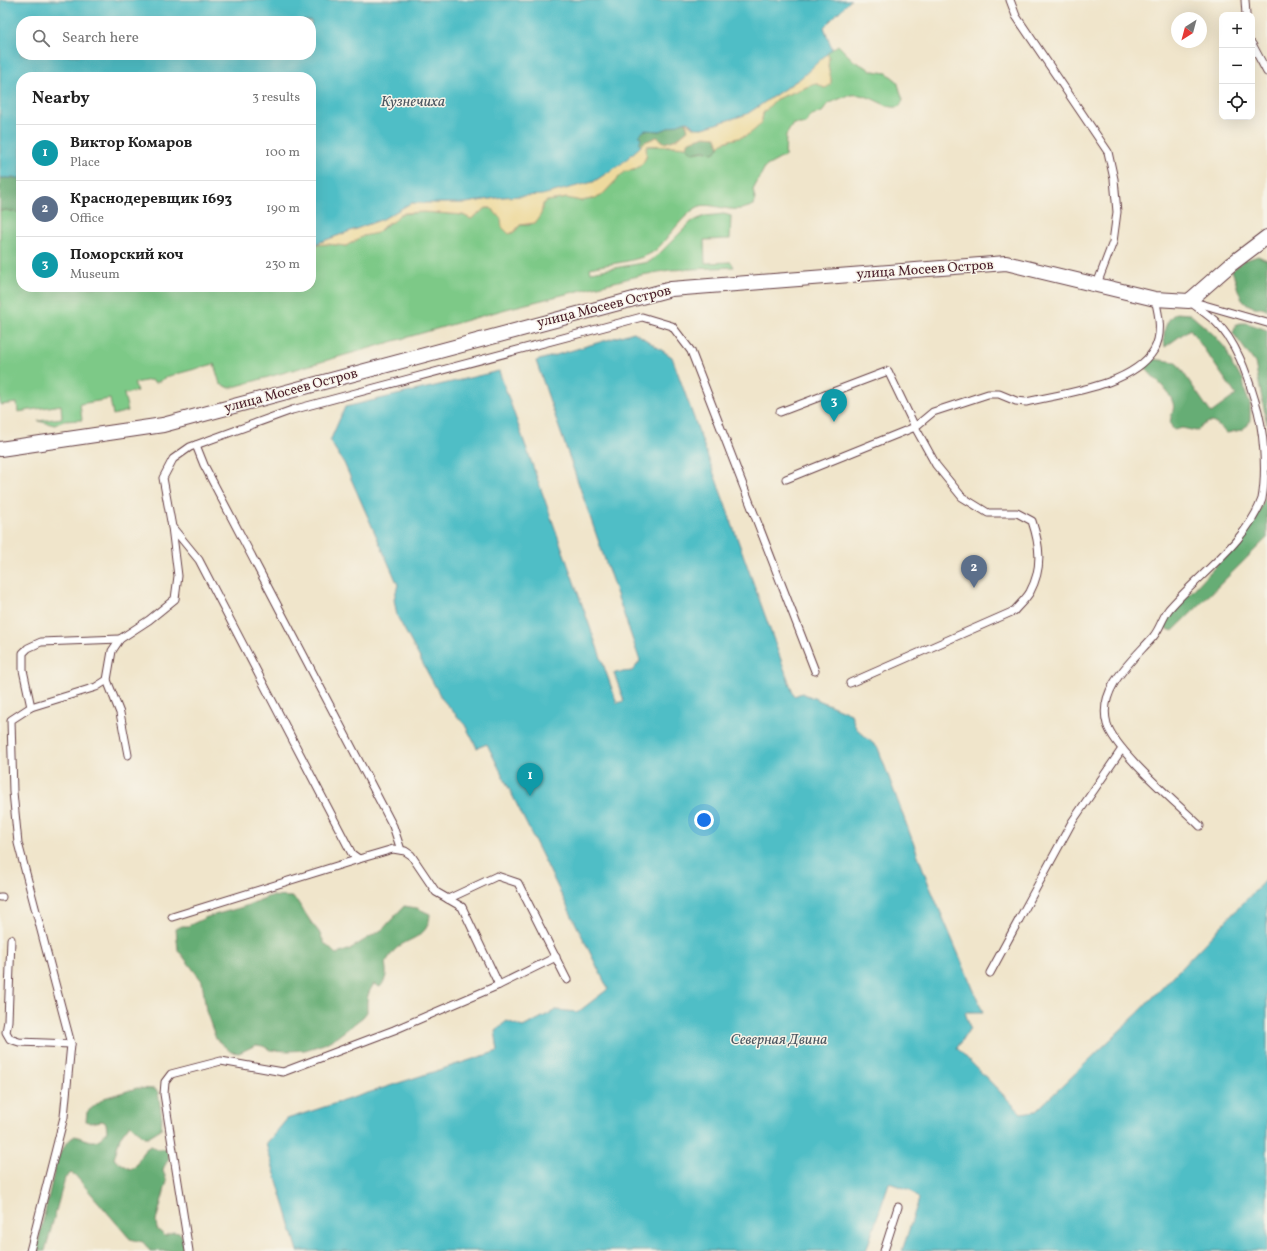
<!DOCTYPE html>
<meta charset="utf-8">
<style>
:root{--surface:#fff;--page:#f6f6f6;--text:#222;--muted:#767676;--line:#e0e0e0;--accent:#0b8043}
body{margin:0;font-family:Vollkorn,serif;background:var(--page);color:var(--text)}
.controls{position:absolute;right:12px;top:12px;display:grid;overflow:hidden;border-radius:8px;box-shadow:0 4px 16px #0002}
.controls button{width:36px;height:36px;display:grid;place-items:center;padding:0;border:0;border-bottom:1px solid var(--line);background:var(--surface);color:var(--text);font:20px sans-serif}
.compass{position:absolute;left:1171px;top:12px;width:36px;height:36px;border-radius:50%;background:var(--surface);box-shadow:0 4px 16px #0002;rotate:216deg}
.you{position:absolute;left:704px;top:820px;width:14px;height:14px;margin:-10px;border:3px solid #fff;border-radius:50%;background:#1a73e8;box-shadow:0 0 0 6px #1a73e833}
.badge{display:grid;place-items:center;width:26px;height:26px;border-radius:50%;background:var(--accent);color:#fff;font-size:13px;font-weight:700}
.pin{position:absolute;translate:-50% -33px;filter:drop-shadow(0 1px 2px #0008)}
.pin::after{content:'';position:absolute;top:21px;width:14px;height:12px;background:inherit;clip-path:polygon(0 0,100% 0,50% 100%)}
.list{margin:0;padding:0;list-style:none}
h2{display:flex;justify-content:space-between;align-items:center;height:52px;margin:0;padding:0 16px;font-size:17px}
h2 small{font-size:13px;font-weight:400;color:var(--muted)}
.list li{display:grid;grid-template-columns:26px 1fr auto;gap:12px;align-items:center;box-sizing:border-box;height:56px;padding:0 16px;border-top:1px solid var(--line)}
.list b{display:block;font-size:15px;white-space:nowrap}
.list p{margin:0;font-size:13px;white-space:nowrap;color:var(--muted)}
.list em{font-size:13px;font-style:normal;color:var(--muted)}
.icon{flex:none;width:22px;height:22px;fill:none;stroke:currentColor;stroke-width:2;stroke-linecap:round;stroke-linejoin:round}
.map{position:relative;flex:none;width:1267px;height:1251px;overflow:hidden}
.search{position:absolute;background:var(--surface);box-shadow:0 4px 16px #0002;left:16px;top:16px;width:300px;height:44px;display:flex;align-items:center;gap:10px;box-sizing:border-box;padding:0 14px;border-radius:16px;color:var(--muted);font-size:15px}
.panel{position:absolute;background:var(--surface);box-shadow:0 4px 16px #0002;left:16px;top:72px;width:300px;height:220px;border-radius:16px}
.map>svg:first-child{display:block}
</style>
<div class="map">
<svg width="1267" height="1251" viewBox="0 0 1267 1251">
<rect width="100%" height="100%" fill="#f7f3e8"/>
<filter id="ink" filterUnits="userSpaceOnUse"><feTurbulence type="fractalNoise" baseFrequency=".025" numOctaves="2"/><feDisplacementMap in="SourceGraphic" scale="8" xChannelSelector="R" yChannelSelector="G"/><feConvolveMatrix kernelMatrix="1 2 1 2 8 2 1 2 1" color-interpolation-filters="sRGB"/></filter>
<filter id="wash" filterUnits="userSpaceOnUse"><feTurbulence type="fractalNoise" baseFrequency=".012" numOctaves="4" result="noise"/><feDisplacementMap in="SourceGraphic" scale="16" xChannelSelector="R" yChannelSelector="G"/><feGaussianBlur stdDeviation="0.9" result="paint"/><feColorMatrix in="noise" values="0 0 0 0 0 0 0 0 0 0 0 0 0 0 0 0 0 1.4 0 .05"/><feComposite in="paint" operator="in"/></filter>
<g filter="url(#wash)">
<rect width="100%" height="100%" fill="#f0e5cb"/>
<path fill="#7dc987" stroke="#647459" d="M838 45 854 61 873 71 887 73 897 81 903 100 900 106C887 113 869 89 847 96 844 97 829 103 827 105 825 107 824 111 822 112 818 114 813 114 810 116L806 124H793L786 135 785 156 765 167 753 190 755 199 753 205C731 217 710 199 696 208 683 216 669 236 658 248 644 262 609 263 590 268L591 272 649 262 658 255 691 222 705 216 724 214 731 216 730 239 704 240 705 263 731 262 734 267 670 270 642 275 506 309 230 388 220 384 214 364 169 376 156 383 151 380 134 383 137 391 124 394 128 411 113 415 110 399 80 404 82 420 63 421 55 425 38 421 62 418 61 405 18 412 17 403 0 405V211L6 210 21 213V287H311V245L328 244 346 246 363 236 381 230 399 214 424 212 463 215 467 217 486 208H492L514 232 520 225H530L543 204 547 201 567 198 581 201 596 198 601 196 625 171 635 170 646 157V146H680L689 148 693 153 718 149 721 143 747 135 755 127 759 126 765 109 776 99 814 84H818L824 88 831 82 828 64 829 57 827 53Z"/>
<g fill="#66ad74" stroke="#586650">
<polygon points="686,121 688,130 677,139 665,143 657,137 641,146 639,144 641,138 639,135 645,130 660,131"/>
<polygon points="705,136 716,137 719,146 716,152 712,153 706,150 693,153 686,147 689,141"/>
<polygon points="0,178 21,178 21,213 6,210 0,211"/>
<path d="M1258 256 1267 260V310C1261 307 1254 308 1249 305 1237 299 1237 281 1232 271L1243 261Z"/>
<path d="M1176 313 1190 314 1214 335 1226 349 1233 367 1243 379 1245 392 1250 404V420L1248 425 1241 430 1227 433C1220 429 1215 419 1207 423 1202 425 1200 429 1196 431L1182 428 1174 430C1165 420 1176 413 1173 403 1169 389 1153 379 1145 367L1148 361 1153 359 1176 362 1211 413 1236 395 1190 329 1165 347C1162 334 1165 320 1176 313Z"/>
<polygon points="1241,323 1247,323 1267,330 1267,424 1255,363 1233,333 1236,324"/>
<polygon points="1267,494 1267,538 1173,631 1164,628 1162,623 1246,534 1254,522"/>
<path d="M270 896 292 897 297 901 311 922 319 932 325 944 336 954 348 950 383 929 404 906 417 908 430 914C429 938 410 937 397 948 392 952 389 958 385 963 387 973 387 979 380 987L374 984C366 995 367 1000 367 1012L363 1017 337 1037 324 1044 305 1050 290 1051 270 1050 263 1046 256 1045 239 1053 231 1052 216 1039 206 1011 202 981 178 950 176 929 182 926H188L207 917 243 907Z"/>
<path d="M137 1088 155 1089 158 1092 162 1118 161 1129 148 1137H144L130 1124 120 1137 114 1159 130 1169 135 1167C140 1159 141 1150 151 1146L158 1149H165C174 1159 164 1162 163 1171L167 1181 156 1221 157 1229 165 1236 173 1232 180 1233 182 1236 183 1251H150L143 1242 130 1239 75 1175 71 1173 65 1178 45 1251H36L57 1160C61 1151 67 1140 75 1136 89 1140 96 1147 107 1131L106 1123 102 1121 90 1123 86 1121 87 1112 104 1098Z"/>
</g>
<path fill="#eeda9e" stroke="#9c7c64" d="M827 53 829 57C829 60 828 63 828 66 829 74 836 86 824 88L818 84H814L776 99 763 113 761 124C760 125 750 134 749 134 742 139 724 139 719 146L716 137 705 136 689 141 686 147C682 146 650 145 646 146 646 149 647 154 646 156 644 165 634 172 625 171L601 196 596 198 581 201 567 198 547 201 543 204 541 214 535 223 520 225 514 232 509 234 502 227 501 219 491 208H486L471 219 463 215 424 212 405 213 400 214 393 222 387 223 377 233 363 236 346 246 328 244 311 245V244H315L383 219 411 203H466L593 182 621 163 645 142 657 137 665 143 677 139 688 130 686 121 692 127 703 128 747 114 802 77Z"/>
<g fill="#50bec6" stroke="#4d6e78" fill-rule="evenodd">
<path d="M0 0H851L824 27 832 49 802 77 747 114 703 128H696L686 121 660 131 645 130 639 135 641 138 639 144 641 146 621 164 593 182 542 195 502 197 466 203H411L383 219 315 244H311V77H21V178H0ZM21 21H311V55H21Z"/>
<polygon points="634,332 672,357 794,696 802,693 851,714 856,728 878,748 929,885 983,1012 965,1012 970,1028 957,1048 1021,1113 1036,1111 1138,1013 1267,878 1267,1251 902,1251 919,1199 910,1190 889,1183 866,1251 298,1251 266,1144 287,1119 498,1051 495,1030 507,1021 523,1027 556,1010 578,1012 608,989 487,744 477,748 465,725 442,699 397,616 394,599 398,585 344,463 330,441 345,407 499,371 617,703 624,701 614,673 632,671 640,661 536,361"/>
</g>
</g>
<g filter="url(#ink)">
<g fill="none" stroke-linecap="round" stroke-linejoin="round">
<defs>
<g id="service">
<polyline points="1010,0 1016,16 1108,152 1114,179 1117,212 1113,242 1097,284"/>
<polyline points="1245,0 1246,15"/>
<polyline points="1252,44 1267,72"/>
<path d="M1189 301C1198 308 1207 314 1215 321 1236 341 1247 374 1255 401 1264 428 1267 471 1262 499 1247 542 1198 575 1169 609 1162 618 1160 629 1153 637 1132 661 1097 689 1107 724 1115 751 1178 804 1200 826"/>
<polyline points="1194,302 1267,323"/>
<polyline points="780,412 888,371 915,427 786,479"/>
<polyline points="196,445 204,465 393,826 401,850"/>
<path d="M850 683 1014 611C1019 605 1026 599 1030 592 1043 568 1040 545 1032 521L1017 513H988L962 497 936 465 915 427 933 412 988 394H999L1016 401 1026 402C1064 393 1132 386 1154 350 1163 334 1159 315 1155 299"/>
<polyline points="31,707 23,670 23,653 28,648 41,642 120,639"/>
<polyline points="128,755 120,713 107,680 112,651 120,639 149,620 175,599 178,576 172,527"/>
<polyline points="0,897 2,897"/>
<polyline points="448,899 497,876 518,883 567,980"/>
<polyline points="172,917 359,859"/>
<polyline points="11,939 8,1021 6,1032 10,1039 19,1042 71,1044"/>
<polyline points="990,973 1072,822 1122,749"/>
<polyline points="499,985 462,907 436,892 411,855 405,851 393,849 359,859 352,854 199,560 172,527 163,478 173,459 190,447 292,410 642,317 672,326 691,351 815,671"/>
<polyline points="30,1251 64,1117 71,1044 18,843 13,792 11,720 31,707 96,687 107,680"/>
<polyline points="189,1251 164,1094 165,1082 171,1074 221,1061 283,1072 394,1030 499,985 556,957"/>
<polyline points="884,1251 898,1207"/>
</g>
<polyline id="minor" points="0,449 163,425 671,289 1006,263 1155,299 1189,301 1230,265 1267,237"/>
</defs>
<use href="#service" stroke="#633d43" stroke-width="9"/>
<use href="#minor" stroke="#633d43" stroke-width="16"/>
<use href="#service" stroke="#fff" stroke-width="7"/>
<use href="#minor" stroke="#fff" stroke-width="14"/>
</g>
</g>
<g text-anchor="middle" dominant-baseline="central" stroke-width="3" stroke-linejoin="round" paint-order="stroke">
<g font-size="14" fill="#4a1f2b" stroke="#f7f3e8">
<text transform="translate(925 270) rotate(-4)">улица Мосеев Остров</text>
<text transform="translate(604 307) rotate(-14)">улица Мосеев Остров</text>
<text transform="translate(291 391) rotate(-15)">улица Мосеев Остров</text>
</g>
<g font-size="15" font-style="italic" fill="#4c5761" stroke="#f7f3e8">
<text x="413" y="102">Кузнечиха</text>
<text x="779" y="1040">Северная Двина</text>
</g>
</g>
</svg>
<div class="controls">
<button>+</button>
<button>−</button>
<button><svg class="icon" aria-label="locate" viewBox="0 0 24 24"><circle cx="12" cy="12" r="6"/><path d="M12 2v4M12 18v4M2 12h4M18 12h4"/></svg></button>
</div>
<svg class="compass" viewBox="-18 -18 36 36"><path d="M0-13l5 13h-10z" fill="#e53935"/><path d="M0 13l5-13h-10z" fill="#767676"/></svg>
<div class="you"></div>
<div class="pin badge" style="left:530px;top:796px;background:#0f9aa8">1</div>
<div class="pin badge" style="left:974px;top:588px;background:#5c6f8a">2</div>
<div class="pin badge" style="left:834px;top:422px;background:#0f9aa8">3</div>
<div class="search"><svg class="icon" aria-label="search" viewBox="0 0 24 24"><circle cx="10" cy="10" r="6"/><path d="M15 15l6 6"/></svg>Search here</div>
<section class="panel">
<h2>Nearby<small>3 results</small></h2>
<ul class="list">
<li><span class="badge" style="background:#0f9aa8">1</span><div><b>Виктор Комаров</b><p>Place</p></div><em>100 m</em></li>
<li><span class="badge" style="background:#5c6f8a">2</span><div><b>Краснодеревщик 1693</b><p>Office</p></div><em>190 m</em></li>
<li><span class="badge" style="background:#0f9aa8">3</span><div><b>Поморский коч</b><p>Museum</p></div><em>230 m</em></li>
</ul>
</section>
</div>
